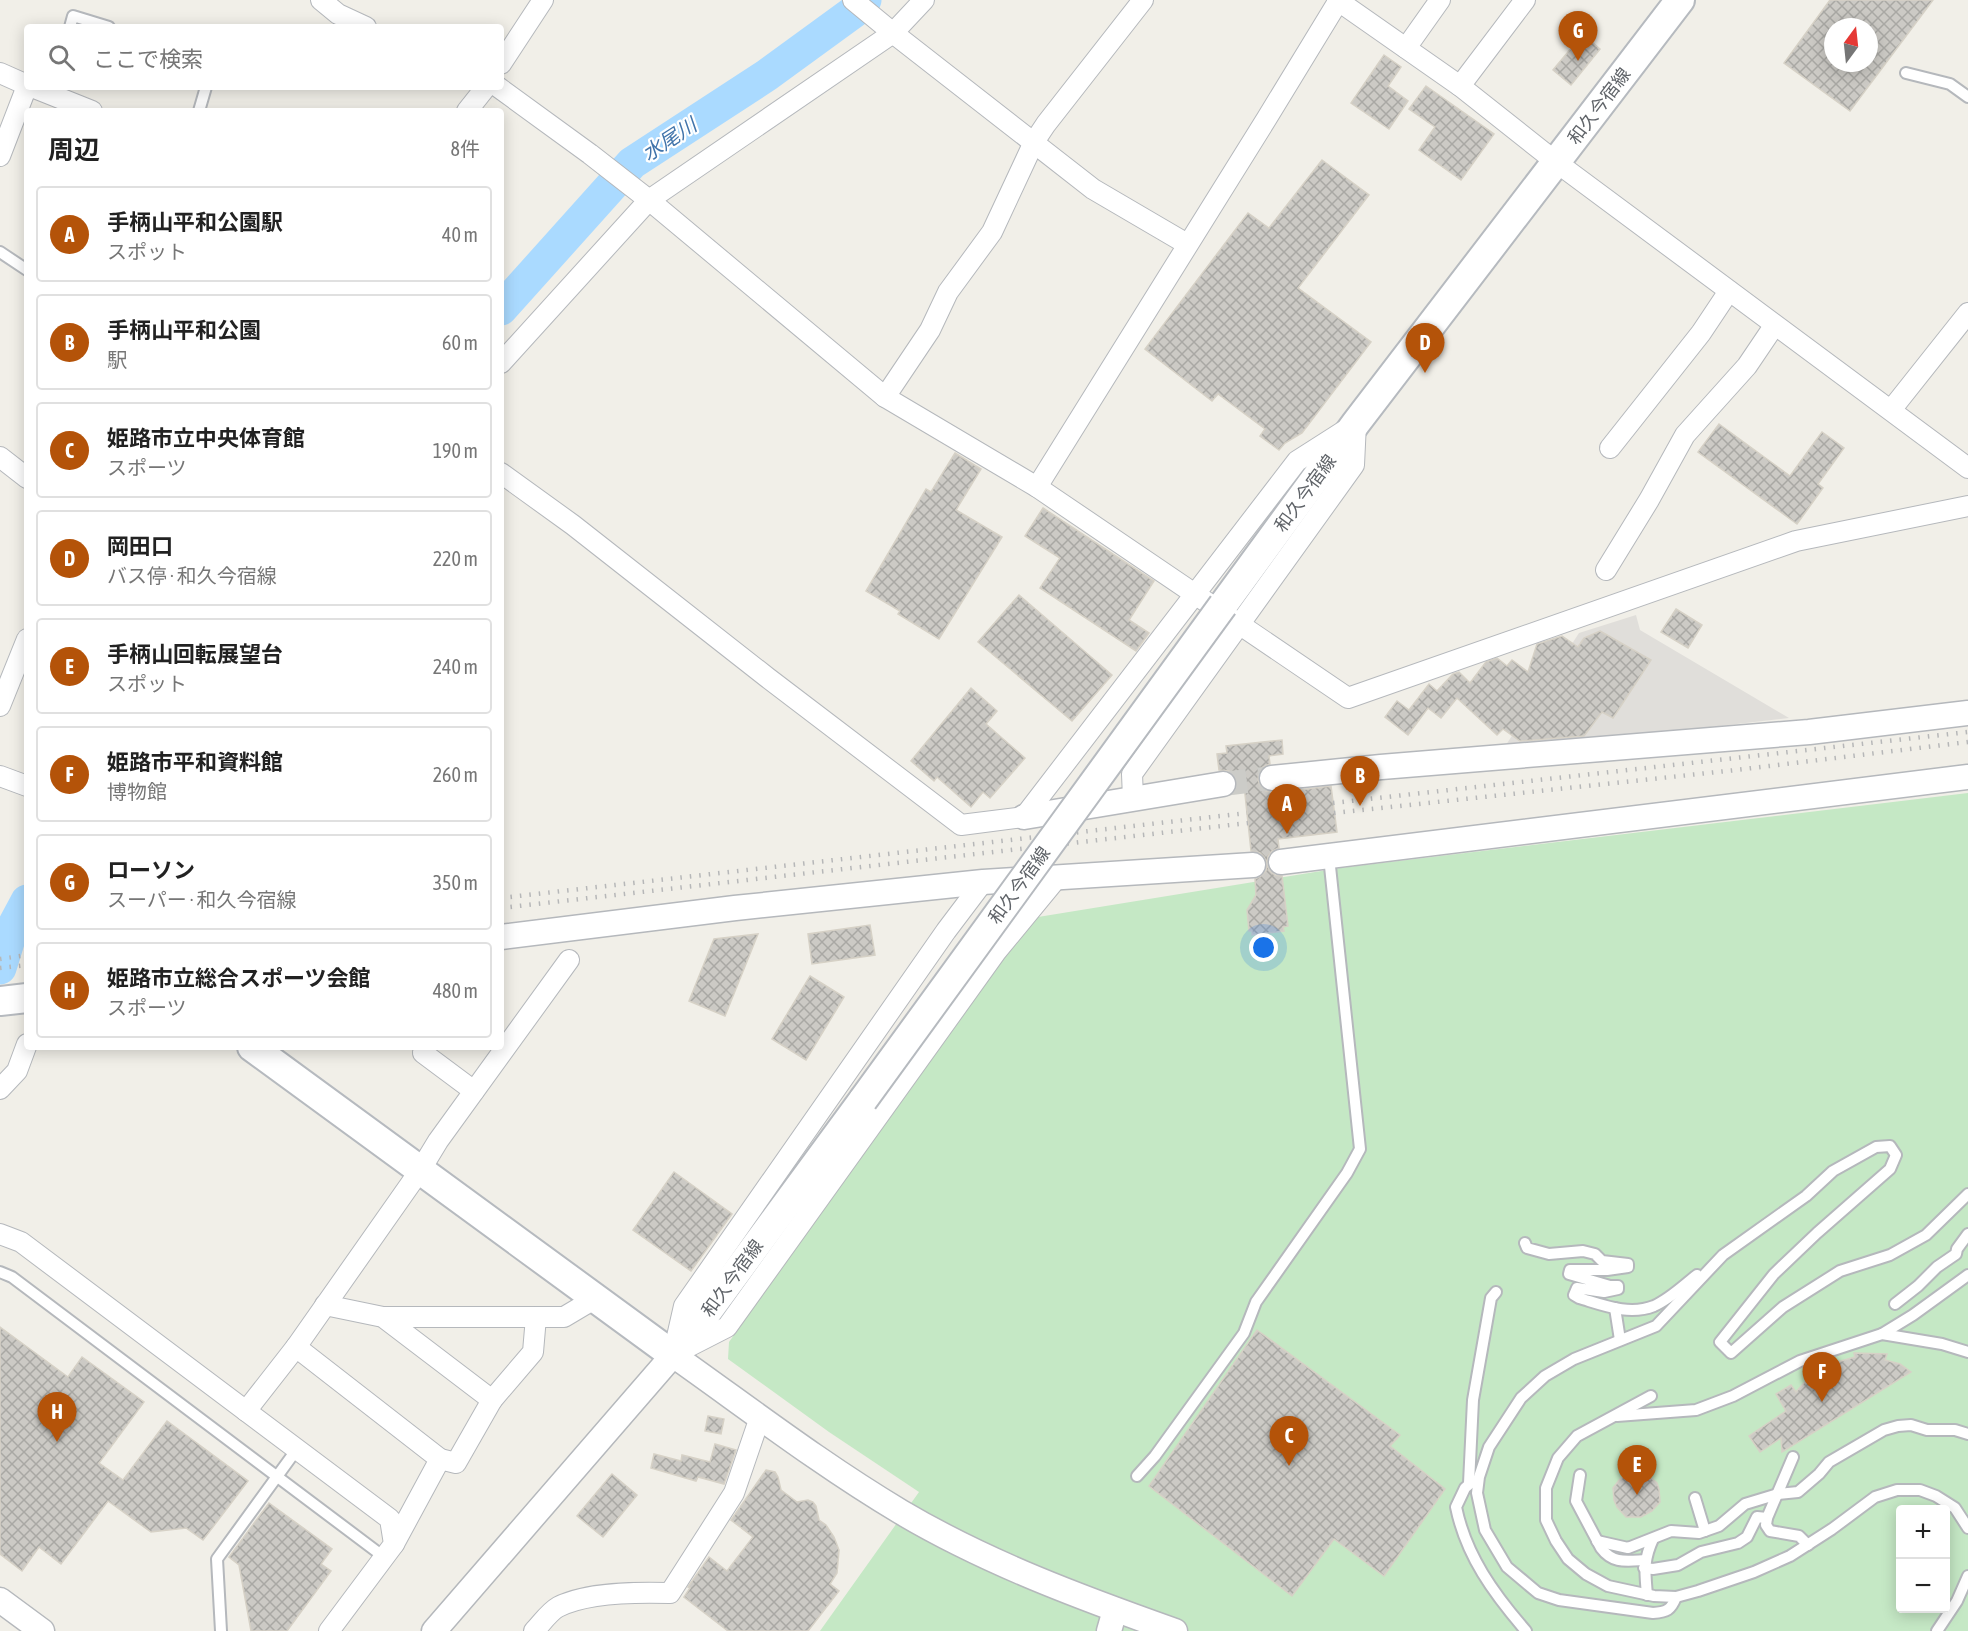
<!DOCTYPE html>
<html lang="ja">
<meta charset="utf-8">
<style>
:root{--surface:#fff;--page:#f2f2f2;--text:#222;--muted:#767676;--line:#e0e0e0;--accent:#b45309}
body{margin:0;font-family:"Asap Condensed","Noto Sans JP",sans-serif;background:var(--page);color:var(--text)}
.controls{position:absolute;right:18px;bottom:18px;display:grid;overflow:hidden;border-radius:6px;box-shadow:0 3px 15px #0003}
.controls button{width:54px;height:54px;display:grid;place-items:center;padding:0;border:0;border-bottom:2px solid var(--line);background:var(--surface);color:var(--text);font:30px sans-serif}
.compass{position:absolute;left:1824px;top:18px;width:54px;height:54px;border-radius:50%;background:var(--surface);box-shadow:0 3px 15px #0003;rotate:15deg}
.you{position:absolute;left:1264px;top:948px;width:21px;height:21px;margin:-15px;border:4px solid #fff;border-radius:50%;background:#1a73e8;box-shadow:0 0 0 9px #1a73e833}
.badge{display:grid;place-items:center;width:39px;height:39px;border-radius:50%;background:var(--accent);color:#fff;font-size:20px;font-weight:700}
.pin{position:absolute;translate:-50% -50px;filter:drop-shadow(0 2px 3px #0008)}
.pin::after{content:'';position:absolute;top:32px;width:21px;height:18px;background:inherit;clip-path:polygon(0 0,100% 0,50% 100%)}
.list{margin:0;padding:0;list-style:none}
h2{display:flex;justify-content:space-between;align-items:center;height:78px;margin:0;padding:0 24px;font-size:26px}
h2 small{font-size:20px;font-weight:400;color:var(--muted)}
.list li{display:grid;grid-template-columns:39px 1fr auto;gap:18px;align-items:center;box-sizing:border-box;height:96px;margin:0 12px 12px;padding:0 12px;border:2px solid var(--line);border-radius:6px}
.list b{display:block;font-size:22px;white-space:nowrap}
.list p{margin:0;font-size:20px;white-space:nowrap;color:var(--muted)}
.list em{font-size:20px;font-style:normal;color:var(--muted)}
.icon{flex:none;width:33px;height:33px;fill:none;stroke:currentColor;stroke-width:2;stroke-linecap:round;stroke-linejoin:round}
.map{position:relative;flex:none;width:1968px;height:1631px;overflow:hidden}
.search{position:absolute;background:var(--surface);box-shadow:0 3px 15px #0003;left:24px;top:24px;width:480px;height:66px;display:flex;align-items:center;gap:15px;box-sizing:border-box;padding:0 21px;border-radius:6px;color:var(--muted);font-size:22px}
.panel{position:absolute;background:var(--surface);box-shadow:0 3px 15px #0003;left:24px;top:108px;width:480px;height:942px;border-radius:6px}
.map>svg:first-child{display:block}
</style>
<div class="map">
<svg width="1968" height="1631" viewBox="0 0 1968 1631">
<defs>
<pattern id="building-cross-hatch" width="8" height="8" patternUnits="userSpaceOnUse" patternTransform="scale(1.5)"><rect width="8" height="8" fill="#cccac5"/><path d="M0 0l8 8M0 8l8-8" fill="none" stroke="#a9a8a4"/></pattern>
</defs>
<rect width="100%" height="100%" fill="#f1efe8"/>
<polygon fill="#e0deda" points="1636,615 1640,630 1789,718 1502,751 1579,633"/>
<path fill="#c5e8c5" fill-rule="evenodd" d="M1968 793V1631H820L919 1492 829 1432 728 1359 729 1342 1026 927 1038 917 1340 868ZM1900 1510H1946V1608H1900Z"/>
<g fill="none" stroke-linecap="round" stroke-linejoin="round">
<g stroke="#aadaff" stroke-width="33">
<polyline points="501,309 632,163 767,75 859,8 865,0"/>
<polyline points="0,968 12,929 27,901"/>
</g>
</g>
<g fill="url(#building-cross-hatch)" stroke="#d6d1c6" stroke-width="1.5" fill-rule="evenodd">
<path d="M1830 0H1933L1850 111 1784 63ZM1833 27H1869V63H1833Z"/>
<polygon points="1583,34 1600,49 1571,85 1553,70"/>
<polygon points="1384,55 1401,67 1388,86 1408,101 1389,129 1351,103"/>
<polygon points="1426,86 1494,134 1461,180 1419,150 1435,127 1409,109"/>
<polygon points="1322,160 1369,195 1298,288 1371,342 1302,433 1285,443 1279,450 1260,436 1265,429 1218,394 1212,401 1145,349 1248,213 1269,228"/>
<polygon points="1719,424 1790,476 1822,432 1844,448 1818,484 1823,488 1797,524 1698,452"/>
<polygon points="955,453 981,469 956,510 1002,537 939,639 898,614 900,611 866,591 926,489 931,492"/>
<polygon points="1043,508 1154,581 1129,620 1149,633 1136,651 1040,588 1060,558 1025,536"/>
<polygon points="1019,595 1112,675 1072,721 978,642"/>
<polygon points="1676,609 1702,625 1688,648 1661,632"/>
<polygon points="1600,631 1651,660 1613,718 1602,712 1584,736 1520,741 1503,729 1497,735 1457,698 1441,718 1428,708 1408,735 1385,717 1397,701 1409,710 1429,684 1437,691 1453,674 1459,672 1470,683 1486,662 1497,658 1507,666 1512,660 1528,672 1537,644 1562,636 1578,647 1584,638"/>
<polygon points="971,688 997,711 986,724 1025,758 990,798 983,792 971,807 937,777 934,781 911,761"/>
<polygon points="1282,740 1283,754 1269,756 1270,764 1263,767 1259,773 1258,779 1260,786 1266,791 1274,793 1331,786 1337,832 1278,839 1279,848 1272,851 1268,856 1267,863 1264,857 1260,853 1251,851 1244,785 1237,786 1234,775 1229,771 1219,770 1217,754 1227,753 1226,746"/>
<polygon points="1267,865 1270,871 1275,875 1282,876 1288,926 1283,927 1284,931 1252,935 1252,931 1249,931 1247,910 1256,895 1255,879 1261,876 1266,871"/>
<polygon points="870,925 875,955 812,964 808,934"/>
<polygon points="758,934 725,1016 689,1001 714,939"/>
<polygon points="810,976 844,997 806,1060 772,1039"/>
<polygon points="674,1172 732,1214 691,1271 633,1230"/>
<polygon points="0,1327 68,1377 82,1357 144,1402 99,1463 123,1480 167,1421 248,1481 203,1540 186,1528 151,1532 108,1501 61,1564 39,1547 22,1571 0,1554"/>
<polygon points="1257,1330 1400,1435 1390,1446 1445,1489 1384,1576 1334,1539 1292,1596 1149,1486"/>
<polygon points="1854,1353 1887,1354 1885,1360 1900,1364 1911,1372 1782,1452 1781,1438 1760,1452 1749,1436 1786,1411 1776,1394 1791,1385 1796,1392 1809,1377 1827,1365 1855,1357"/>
<polygon points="708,1416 724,1419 721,1434 705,1431"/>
<polygon points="715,1444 736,1450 724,1484 698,1477 696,1481 651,1468 654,1454 681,1461 682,1455 710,1462"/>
<polygon points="766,1470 775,1472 778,1477 781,1490 797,1502 808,1500 813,1502 816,1506 819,1520 826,1525 834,1537 839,1550 837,1573 830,1584 839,1591 808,1631 728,1631 684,1597 690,1588 688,1587 709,1557 727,1571 753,1537 731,1520"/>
<polygon points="1632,1472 1644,1472 1657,1483 1659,1489 1660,1502 1652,1511 1641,1517 1626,1517 1617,1507 1614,1500 1613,1488 1620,1479"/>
<polygon points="612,1474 637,1495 603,1537 577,1516"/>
<polygon points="269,1503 332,1549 321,1564 331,1571 287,1631 251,1631 239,1565 229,1557"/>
</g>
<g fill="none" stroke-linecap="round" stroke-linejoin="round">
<polyline stroke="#ccccc8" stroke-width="24" stroke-dasharray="24 12" stroke-linecap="butt" points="1223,784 1272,778"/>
<defs>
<g id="service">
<polyline points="70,27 73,16 109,27"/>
<polyline points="1906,73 1950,84 1968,97"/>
<polyline points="199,111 206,87"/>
<polyline points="0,252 27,270"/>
<path d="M1525 1243 1527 1248 1549 1254 1583 1251 1595 1254 1602 1261 1628 1264V1267L1607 1270H1570L1569 1274 1610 1286H1618V1289L1604 1292 1577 1288 1574 1295 1579 1298C1603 1305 1629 1316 1654 1306 1670 1299 1684 1285 1697 1275"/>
<polyline points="0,1272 12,1277 384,1557"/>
<polyline points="1895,1304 1918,1286 1937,1267 1956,1254 1957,1249 1968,1234"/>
<polyline points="1615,1308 1620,1340"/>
<polyline points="1882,1334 1913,1315 1968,1275"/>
<polyline points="1651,1396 1577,1436 1558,1458 1546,1488 1546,1520 1556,1541 1568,1559 1586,1574 1608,1586 1654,1596 1676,1597 1698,1591 1754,1572 1790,1556 1832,1529 1875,1497 1897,1490 1920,1490 1936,1496 1955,1508 1968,1528"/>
<polyline points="1617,1416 1696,1410 1733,1396 1800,1361 1882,1334 1942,1344 1968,1352"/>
<polyline points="1793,1457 1767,1518 1766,1525 1770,1531 1799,1536 1808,1545"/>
<path d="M1580 1475 1576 1501 1601 1548C1613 1564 1626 1561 1645 1560"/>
<polyline points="1137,1476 1155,1456 1244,1333 1256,1302 1347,1173 1360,1149 1329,857"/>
<path d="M1473 1481 1465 1488 1456 1507C1466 1556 1494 1594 1526 1631"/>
<polyline points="1469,1483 1473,1400 1491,1298 1496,1292"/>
<polyline points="1695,1498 1705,1531"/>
<polyline points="1597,1541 1628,1548 1671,1531 1699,1533 1719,1526 1745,1504 1778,1494 1798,1492 1819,1474 1829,1462 1884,1430 1898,1426 1911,1425 1927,1430 1955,1430 1968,1434"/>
<polyline points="1644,1568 1653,1569 1678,1565 1701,1552 1738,1543 1747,1537 1757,1517 1767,1518"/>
<path d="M1647 1595C1645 1571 1643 1561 1653 1539"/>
<path d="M1676 1597C1671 1610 1667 1612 1653 1613L1559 1600 1538 1593 1507 1567 1485 1530 1477 1493 1479 1477 1489 1447 1521 1398 1545 1376 1574 1359 1656 1326 1723 1255 1806 1196 1833 1171 1876 1147 1890 1146 1896 1155 1890 1169 1817 1233 1774 1274 1720 1342 1731 1353 1783 1307 1840 1271 1890 1255 1926 1235 1968 1194"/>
<polyline points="221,1631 217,1559 297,1449"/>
<polyline points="1937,1631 1957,1601 1968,1576"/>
</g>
<g id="minor">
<polyline points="321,0 338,14 366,27"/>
<polyline points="853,0 893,33 1093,189 1187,244"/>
<polyline points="1337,0 1460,86 1556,162 1968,468"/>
<polyline points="1406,48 1440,0"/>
<polyline points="501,64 543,0"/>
<polyline points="0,73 27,85"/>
<polyline points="1460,86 1525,0"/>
<polyline points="32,87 92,111"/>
<polyline points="498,87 590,154 649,200 885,397 1037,487 1348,698 1796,541 1968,506"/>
<polyline points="467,111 486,87"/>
<polyline points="0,156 27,86"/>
<polyline points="501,363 649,200 893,33 924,0"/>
<polyline points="885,397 930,330 948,292 992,232 1034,142 1046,124 1143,0"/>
<polyline points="1891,410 1968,313"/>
<polyline points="1610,448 1701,333 1729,291"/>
<polyline points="0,457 27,478"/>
<polyline points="501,473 573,525 768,678 961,825 1024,817 1297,461 1344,431"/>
<polyline points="1037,487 1267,118 1339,0"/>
<polyline points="1606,570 1649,500 1685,435 1747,366 1774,326"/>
<polyline points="0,706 27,639"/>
<polyline points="0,776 27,786"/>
<polyline points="1133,798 1132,774 1354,465 1356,423"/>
<polyline points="423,1053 474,1091"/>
<polyline points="0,1089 17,1071 27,1044"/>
<polyline points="0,1234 21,1242 390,1519 394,1544 329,1631"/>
<polyline points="325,1305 383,1317 492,1400 456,1463 440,1459 394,1544"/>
<polyline points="383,1317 564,1317 596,1298"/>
<polyline points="296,1347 440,1459"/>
<polyline points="684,1349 727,1327 996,952 1057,878"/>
<polyline points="674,1350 684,1306 946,931 983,882"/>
<polyline points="492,1400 533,1352 536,1317"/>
<polyline points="246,1411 296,1347 421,1169 438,1141 569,960"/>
<path d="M534 1631C541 1624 549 1612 558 1607 587 1592 637 1592 670 1593L734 1493 760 1417"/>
</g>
<g id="tertiary">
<polyline points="1272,778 1381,767 1809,732 1968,713"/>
<polyline points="1024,817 1223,784"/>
<polyline points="1281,862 1968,777"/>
<polyline points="501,937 735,908 983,882 1253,865"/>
<polyline points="0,1600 42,1631"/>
<path d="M434 1631 673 1355C748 1408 822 1465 901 1512 987 1563 1082 1598 1175 1631"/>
<polyline points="1109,1631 1115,1610"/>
</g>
<g id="secondary">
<polyline points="1223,605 1356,423 1680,0"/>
<polyline points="0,1001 27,998"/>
<polyline points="252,1047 673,1355 691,1334 863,1100"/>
</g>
</defs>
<use href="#service" stroke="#b5b8bc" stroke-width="14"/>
<use href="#minor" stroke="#b5b8bc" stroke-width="22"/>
<use href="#tertiary" stroke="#b5b8bc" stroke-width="27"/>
<use href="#secondary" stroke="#b6babf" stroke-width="32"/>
<use href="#service" stroke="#fff" stroke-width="10"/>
<use href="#minor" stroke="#fff" stroke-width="20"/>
<use href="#tertiary" stroke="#fff" stroke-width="24"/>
<use href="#secondary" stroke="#fff" stroke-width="28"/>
<g stroke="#b6b7b8" stroke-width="4.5" stroke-dasharray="1.5 8" stroke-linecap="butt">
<polyline points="1333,803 1968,732"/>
<polyline points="1334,813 1736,770 1968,742"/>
<polyline points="501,898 1247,813"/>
<polyline points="501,908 1248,823"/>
<polyline points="0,959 27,955"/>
<polyline points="0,968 27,965"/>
</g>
<defs>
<polyline id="secondary-bridge" points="863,1100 1223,605"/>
</defs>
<use href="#secondary-bridge" stroke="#b6babf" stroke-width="32" stroke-linecap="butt"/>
<use href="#secondary-bridge" stroke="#fff" stroke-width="28"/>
</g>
<g text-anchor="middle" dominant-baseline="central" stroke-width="4.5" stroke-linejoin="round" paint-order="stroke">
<g font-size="18" fill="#5f6368" stroke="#fff">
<text transform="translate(1599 106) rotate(-53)">和久今宿線</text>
<text transform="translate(1305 493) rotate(-54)">和久今宿線</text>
<text transform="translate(1019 885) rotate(-54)">和久今宿線</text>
<text transform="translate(732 1278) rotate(-54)">和久今宿線</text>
</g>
<g font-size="20" font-style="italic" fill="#4174aa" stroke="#fff">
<text transform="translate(669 139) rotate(-33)">水尾川</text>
</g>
</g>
</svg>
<div class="controls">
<button>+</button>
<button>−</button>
</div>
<svg class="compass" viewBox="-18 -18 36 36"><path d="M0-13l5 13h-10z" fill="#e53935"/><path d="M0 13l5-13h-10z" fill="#767676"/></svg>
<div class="you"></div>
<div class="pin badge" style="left:1287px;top:834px">A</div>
<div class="pin badge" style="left:1360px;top:806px">B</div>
<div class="pin badge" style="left:1289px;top:1466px">C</div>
<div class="pin badge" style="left:1425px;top:373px">D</div>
<div class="pin badge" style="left:1637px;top:1495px">E</div>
<div class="pin badge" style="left:1822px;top:1402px">F</div>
<div class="pin badge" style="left:1578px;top:61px">G</div>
<div class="pin badge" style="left:57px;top:1442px">H</div>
<div class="search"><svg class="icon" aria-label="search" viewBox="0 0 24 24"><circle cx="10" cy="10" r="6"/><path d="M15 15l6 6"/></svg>ここで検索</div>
<section class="panel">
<h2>周辺<small>8件</small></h2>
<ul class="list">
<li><span class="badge">A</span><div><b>手柄山平和公園駅</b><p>スポット</p></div><em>40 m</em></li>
<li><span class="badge">B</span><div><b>手柄山平和公園</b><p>駅</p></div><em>60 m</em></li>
<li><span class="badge">C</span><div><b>姫路市立中央体育館</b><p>スポーツ</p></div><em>190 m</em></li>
<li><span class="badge">D</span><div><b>岡田口</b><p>バス停 · 和久今宿線</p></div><em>220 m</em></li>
<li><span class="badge">E</span><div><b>手柄山回転展望台</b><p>スポット</p></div><em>240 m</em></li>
<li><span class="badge">F</span><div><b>姫路市平和資料館</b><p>博物館</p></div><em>260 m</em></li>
<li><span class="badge">G</span><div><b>ローソン</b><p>スーパー · 和久今宿線</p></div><em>350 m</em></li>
<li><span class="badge">H</span><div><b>姫路市立総合スポーツ会館</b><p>スポーツ</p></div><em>480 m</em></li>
</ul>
</section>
</div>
